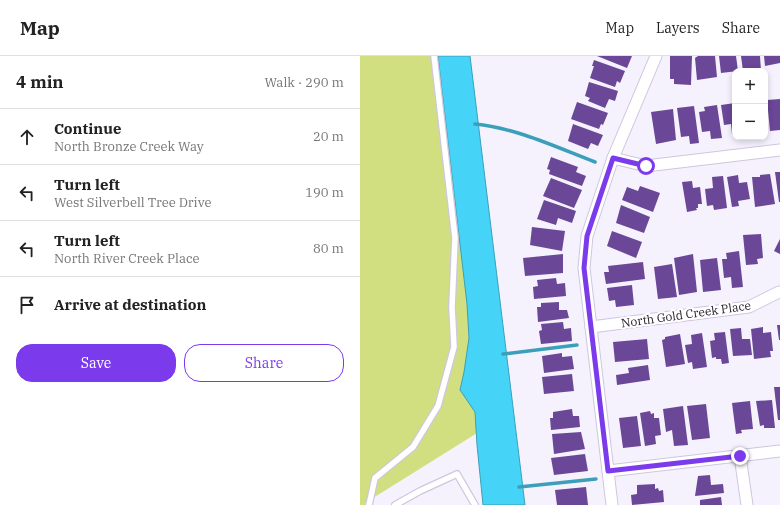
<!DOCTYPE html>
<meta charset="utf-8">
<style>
:root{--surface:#fff;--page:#f6f6f6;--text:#222;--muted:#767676;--line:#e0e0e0;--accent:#7c3aed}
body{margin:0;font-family:"IBM Plex Serif",serif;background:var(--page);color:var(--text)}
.controls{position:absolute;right:12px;top:12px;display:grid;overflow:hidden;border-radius:8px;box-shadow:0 2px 6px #0003}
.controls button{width:36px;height:36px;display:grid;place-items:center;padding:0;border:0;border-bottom:1px solid var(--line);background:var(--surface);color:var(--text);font:20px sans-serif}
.stop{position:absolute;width:12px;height:12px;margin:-9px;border:3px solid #7c3aed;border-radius:50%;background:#fff}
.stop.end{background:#7c3aed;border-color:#fff;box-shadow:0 1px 4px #0008}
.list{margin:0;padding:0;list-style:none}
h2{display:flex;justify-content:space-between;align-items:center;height:52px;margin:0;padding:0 16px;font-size:17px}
h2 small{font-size:13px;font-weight:400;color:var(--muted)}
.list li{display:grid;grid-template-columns:26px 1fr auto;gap:12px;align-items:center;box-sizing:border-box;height:56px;padding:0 16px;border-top:1px solid var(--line)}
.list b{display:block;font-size:15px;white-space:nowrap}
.list p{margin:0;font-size:13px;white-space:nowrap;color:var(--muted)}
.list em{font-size:13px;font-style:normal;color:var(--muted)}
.actions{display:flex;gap:8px;padding:12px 16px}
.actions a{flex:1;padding:9px 0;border:1px solid var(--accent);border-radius:16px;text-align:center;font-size:14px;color:var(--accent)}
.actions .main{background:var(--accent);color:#fff}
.icon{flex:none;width:22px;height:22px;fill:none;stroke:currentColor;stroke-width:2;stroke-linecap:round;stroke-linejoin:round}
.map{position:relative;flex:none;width:420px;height:449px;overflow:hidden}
header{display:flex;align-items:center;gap:24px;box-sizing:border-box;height:56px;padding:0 20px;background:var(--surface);border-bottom:1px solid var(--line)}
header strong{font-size:19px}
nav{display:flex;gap:22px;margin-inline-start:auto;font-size:14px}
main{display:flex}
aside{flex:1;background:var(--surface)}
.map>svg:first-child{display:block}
</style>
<header>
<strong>Map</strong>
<nav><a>Map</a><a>Layers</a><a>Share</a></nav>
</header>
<main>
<aside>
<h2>4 min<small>Walk · 290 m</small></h2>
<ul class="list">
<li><svg class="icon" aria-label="ahead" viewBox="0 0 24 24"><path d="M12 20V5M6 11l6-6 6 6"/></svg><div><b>Continue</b><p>North Bronze Creek Way</p></div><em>20 m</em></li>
<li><svg class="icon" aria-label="left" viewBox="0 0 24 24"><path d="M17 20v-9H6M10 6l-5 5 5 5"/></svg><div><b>Turn left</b><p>West Silverbell Tree Drive</p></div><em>190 m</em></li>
<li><svg class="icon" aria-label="left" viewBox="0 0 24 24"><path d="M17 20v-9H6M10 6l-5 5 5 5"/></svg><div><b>Turn left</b><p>North River Creek Place</p></div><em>80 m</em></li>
<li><svg class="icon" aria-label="arrive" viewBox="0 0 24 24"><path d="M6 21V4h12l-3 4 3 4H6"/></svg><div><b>Arrive at destination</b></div></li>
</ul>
<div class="actions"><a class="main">Save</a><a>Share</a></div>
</aside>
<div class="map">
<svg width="420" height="449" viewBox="0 0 420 449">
<rect width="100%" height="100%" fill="#f6f2fd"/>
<polygon fill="#d1df81" points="0,0 101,0 138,364 5,447 5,449 0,449"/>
<polygon fill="#45d4f7" stroke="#3c9fba" points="78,0 110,0 165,449 123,449 117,389 115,356 100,334 104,316 109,282 107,248"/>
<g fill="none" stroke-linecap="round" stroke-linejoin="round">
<g stroke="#3c9fba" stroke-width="3.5">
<path d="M115 68C156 72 196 91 235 106"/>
<polyline points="143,298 217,289"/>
<polyline points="159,431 236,423"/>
</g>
</g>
<g fill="#6a4797">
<polygon points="237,0 272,0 267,12"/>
<polygon points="310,0 332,0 331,29 314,28 314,23 310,23"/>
<polygon points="338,0 355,0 357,21 337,24 335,2"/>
<polygon points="359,0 376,0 378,15 361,17"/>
<polygon points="381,0 400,0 401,15 383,15"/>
<polygon points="404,0 420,0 420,7 405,10"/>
<polygon points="234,4 265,15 260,27 257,25 255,31 230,22 234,10 232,10"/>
<polygon points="229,26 258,35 255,45 249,43 245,52 228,45 230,42 225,40"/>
<polygon points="420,43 420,74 410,75 407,44"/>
<polygon points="217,46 248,57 243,69 241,68 239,73 211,63"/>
<polygon points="375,47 375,77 372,78 371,68 364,69 361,49"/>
<polygon points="357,49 362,82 351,83 350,75 342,76 339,56 345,55 344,51"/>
<polygon points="334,50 339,87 330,88 329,80 321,81 317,52"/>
<polygon points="313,53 316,84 296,88 291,56"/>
<polygon points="213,68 243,79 238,90 231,87 228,93 208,85"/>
<polygon points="191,101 218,111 216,116 226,120 222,130 189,118 190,114 187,113"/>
<polygon points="415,116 420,116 420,146 419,146"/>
<polygon points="410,118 415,148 395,151 392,121 400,121 400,119"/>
<polygon points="378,119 379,127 387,126 390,143 378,145 379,150 372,151 367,121"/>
<polygon points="363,120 367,152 354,154 353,149 347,150 345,133 353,132 352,121"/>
<polygon points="191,122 222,134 214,152 183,140"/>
<polygon points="332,125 333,132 340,131 342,148 338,148 338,152 336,152 337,154 327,156 322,126"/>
<polygon points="280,130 300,137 293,156 262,144 267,131 278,135"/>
<polygon points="184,144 216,155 212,167 198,162 196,169 177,163"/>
<polygon points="261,149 290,161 284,177 256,167"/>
<polygon points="172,171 205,175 202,195 170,189"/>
<polygon points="252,175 282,186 276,202 247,190"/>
<polygon points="401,178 403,202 397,203 398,208 386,209 383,179"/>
<polygon points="420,183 420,198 414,195"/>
<polygon points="379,195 383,231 372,232 371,221 364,222 362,203 367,203 366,197"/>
<polygon points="203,198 203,217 165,220 163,202"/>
<polygon points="333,198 337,236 319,239 314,202"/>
<polygon points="357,202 361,234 343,236 340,204"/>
<polygon points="283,206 285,223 246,228 244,216 249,216 248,210"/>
<polygon points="312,208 317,241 298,243 294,211"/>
<polygon points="196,222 197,228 205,227 206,240 174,243 173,231 178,230 177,224"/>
<polygon points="272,229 274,249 256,251 255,244 249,245 247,232"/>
<polygon points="199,246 199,254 207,254 209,262 178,266 177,251 181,251 181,247"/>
<polygon points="203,266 204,273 211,272 212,285 181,288 179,275 182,274 181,268"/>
<polygon points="417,269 420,269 420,284 419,284"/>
<polygon points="403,271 403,277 411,276 413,295 410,295 411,301 394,303 391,273"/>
<polygon points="381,272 382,283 390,283 392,299 373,300 370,273"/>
<polygon points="365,276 369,307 362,308 361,303 356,303 356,301 352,302 350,285 355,284 354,277"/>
<polygon points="342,277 347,311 333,313 332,306 328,307 325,289 332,288 331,279"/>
<polygon points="320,278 325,308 306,311 302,284 305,283 305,281"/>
<polygon points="287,283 289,303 255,306 253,286"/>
<polygon points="202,297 202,301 212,300 214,313 184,317 182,300"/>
<polygon points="288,309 290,324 257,329 256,319 269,317 268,312"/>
<polygon points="212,318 214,335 184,338 182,321"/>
<polygon points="414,331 420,331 420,364 418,364"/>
<polygon points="412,344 415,372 404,372 404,369 400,370 396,345"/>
<polygon points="390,345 393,373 381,374 382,377 376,378 372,347"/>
<polygon points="346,348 350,382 332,384 327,350"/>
<polygon points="323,350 328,389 314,390 312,374 306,376 303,353"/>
<polygon points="212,353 213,360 219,360 220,371 191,374 190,362 193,362 193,356"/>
<polygon points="290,355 291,358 294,357 294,362 299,362 301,379 295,380 296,388 285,390 280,357"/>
<polygon points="277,360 281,390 263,392 259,362"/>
<polygon points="221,376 225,393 194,398 192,378"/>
<polygon points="225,398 228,415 194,419 191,402"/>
<polygon points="350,419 351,429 363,428 364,437 335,440 338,420"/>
<polygon points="295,428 295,433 298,432 299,435 303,434 304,446 272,449 271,439 277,438 277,429"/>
<polygon points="226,431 228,449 197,449 195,434"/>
<polygon points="361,441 362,449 340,449 340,444"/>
</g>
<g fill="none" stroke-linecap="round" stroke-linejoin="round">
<defs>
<g id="lane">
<polyline points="9,449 15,422 53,391 78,350 94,291 92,251 95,182 74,0"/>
<polyline points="35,449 60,435 97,418 115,449"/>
</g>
<g id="street">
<polyline points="253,102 286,110 420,94"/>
<polyline points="231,271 389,251 419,236"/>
<polyline points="380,400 387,449"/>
<polyline points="248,415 420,395"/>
<polyline points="252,449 224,212 227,180 253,102 296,0"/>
</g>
</defs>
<use href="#lane" stroke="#cfc6df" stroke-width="8"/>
<use href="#street" stroke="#cfc6df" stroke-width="13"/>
<use href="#lane" stroke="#fff" stroke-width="5.5"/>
<use href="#street" stroke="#fff" stroke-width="11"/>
</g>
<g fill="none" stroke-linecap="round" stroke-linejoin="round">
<polyline stroke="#7c3aed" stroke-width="5" points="286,110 253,102 227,180 224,212 248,415 380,400"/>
</g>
<g text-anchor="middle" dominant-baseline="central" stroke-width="4" stroke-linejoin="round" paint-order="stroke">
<g font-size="12" fill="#27232d" stroke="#fff">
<text transform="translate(326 258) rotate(-8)">North Gold Creek Place</text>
</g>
</g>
</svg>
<div class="controls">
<button>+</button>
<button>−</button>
</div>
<div class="stop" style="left:286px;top:110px"></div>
<div class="stop end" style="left:380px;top:400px"></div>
</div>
</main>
